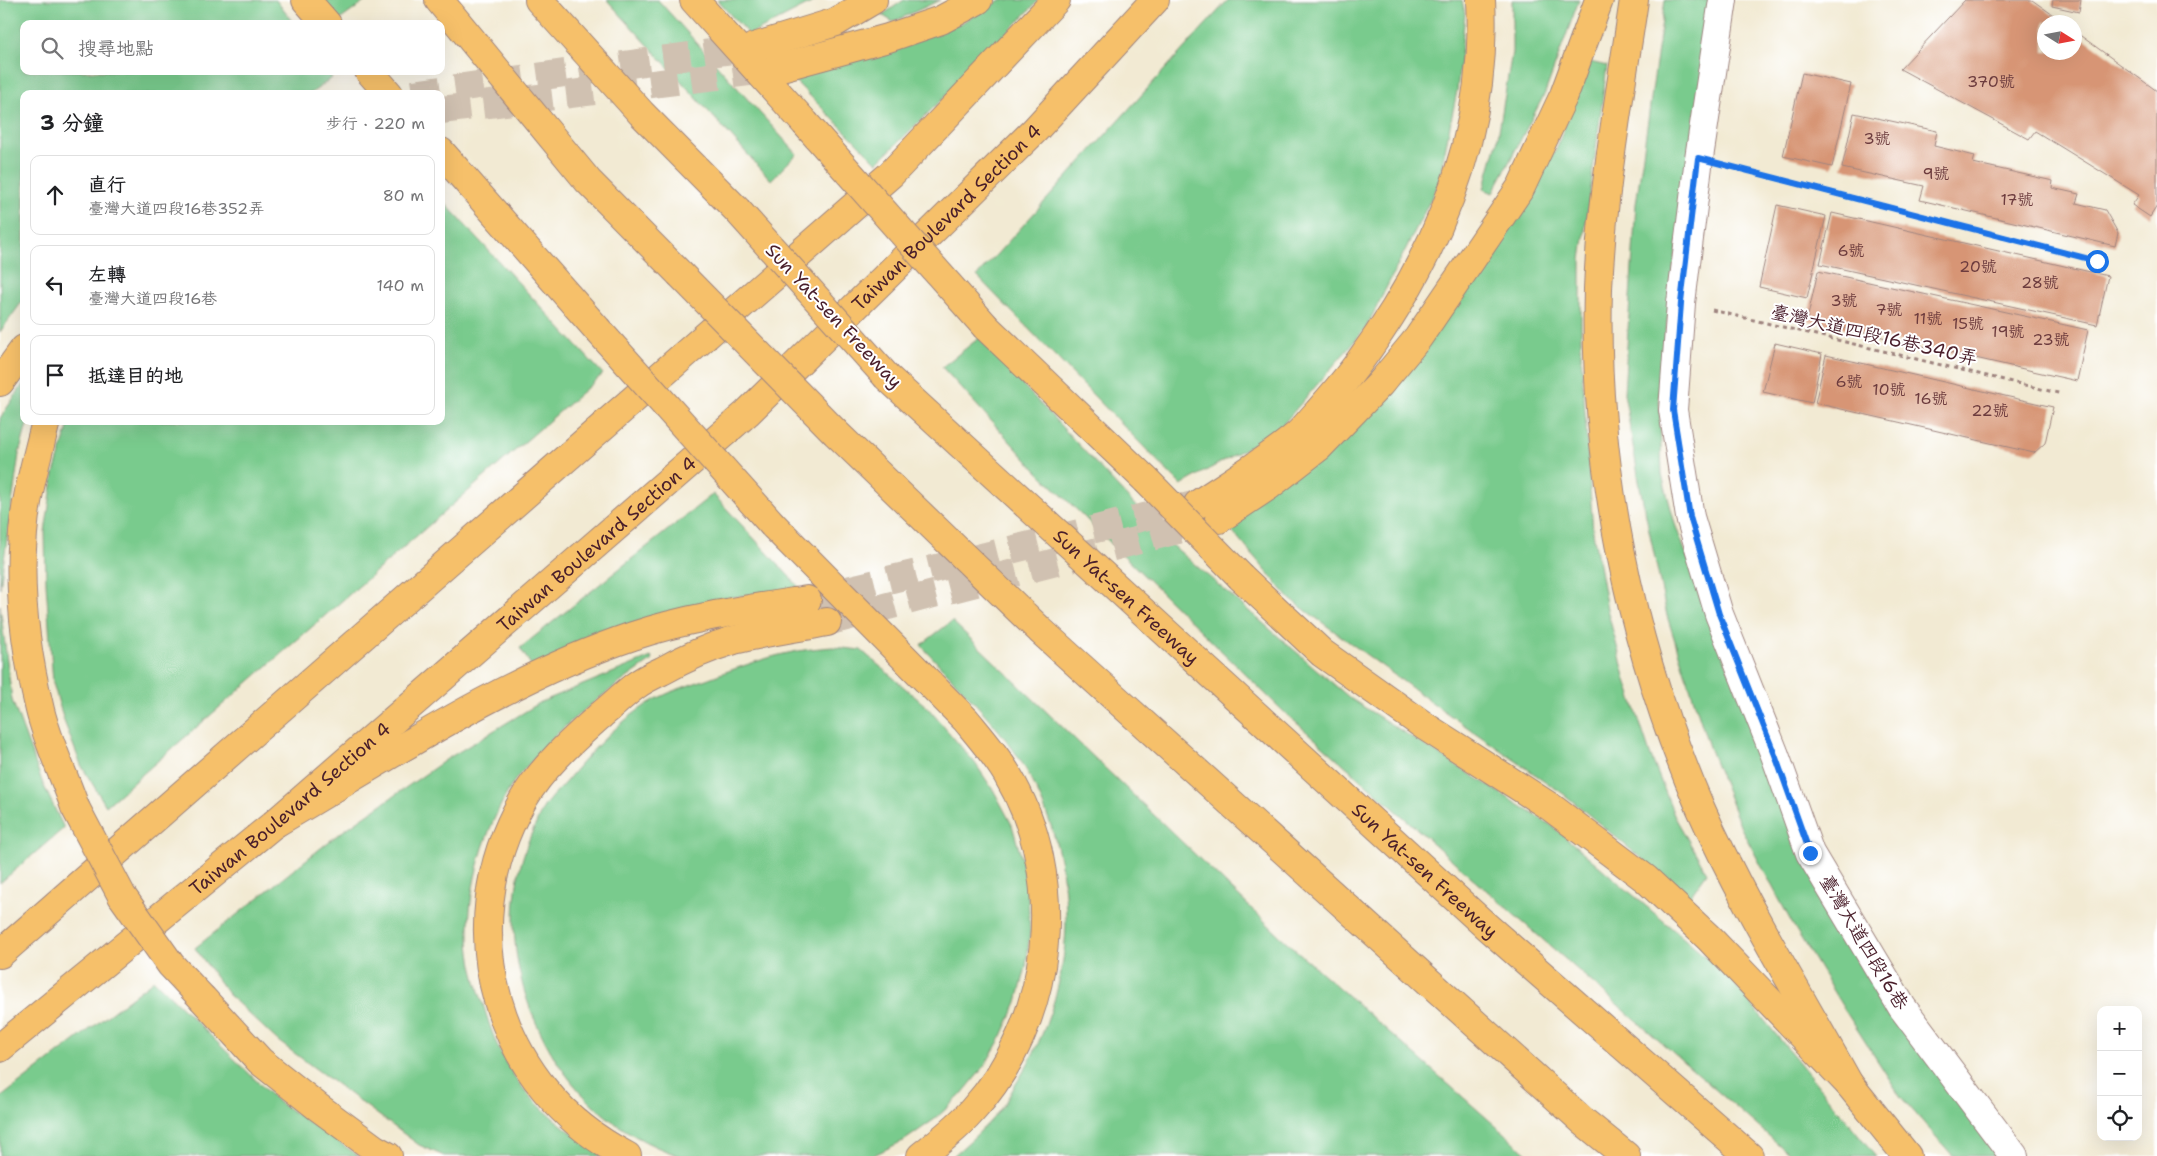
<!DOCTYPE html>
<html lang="zh-TW">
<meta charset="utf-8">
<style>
:root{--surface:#fff;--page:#f2f2f2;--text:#202124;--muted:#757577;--line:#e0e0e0}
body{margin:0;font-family:"Shantell Sans","LXGW WenKai TC",sans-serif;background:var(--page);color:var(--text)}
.controls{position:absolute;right:15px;bottom:15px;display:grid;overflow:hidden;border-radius:10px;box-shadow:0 5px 20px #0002}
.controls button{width:45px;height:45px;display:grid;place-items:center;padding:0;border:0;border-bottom:1px solid var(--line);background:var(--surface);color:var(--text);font:25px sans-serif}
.compass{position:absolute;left:2037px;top:15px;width:45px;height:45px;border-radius:50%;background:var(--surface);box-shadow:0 5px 20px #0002;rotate:101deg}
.stop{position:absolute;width:15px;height:15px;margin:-11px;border:4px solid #1a73e8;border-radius:50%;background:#fff}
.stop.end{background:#1a73e8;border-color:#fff;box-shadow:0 1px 5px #0008}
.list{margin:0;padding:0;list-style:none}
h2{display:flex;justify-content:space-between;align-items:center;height:65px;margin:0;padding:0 20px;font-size:21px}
h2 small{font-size:16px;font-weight:400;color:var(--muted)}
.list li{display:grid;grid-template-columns:32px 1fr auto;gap:15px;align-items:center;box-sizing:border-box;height:80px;margin:0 10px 10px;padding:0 10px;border:1px solid var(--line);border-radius:10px}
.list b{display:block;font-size:19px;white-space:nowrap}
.list p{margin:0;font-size:16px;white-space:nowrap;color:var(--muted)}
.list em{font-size:16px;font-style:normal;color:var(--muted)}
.icon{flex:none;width:28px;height:28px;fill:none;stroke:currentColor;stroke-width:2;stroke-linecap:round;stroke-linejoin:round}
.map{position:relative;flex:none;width:2157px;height:1156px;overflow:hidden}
.search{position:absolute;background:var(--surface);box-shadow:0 5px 20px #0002;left:20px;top:20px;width:425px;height:55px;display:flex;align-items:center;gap:12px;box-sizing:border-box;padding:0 18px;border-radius:10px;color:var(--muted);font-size:19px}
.panel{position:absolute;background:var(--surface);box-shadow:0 5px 20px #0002;left:20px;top:90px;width:425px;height:335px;border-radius:10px}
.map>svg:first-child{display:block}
</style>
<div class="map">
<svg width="2157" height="1156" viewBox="0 0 2157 1156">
<rect width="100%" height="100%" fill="#fff"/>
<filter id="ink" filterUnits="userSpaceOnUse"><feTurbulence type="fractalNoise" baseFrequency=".02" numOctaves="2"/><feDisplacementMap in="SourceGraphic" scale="10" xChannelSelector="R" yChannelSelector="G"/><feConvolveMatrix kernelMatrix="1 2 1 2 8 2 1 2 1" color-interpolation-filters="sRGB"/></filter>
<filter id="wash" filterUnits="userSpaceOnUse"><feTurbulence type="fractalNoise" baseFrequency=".0096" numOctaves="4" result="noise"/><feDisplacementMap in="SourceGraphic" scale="20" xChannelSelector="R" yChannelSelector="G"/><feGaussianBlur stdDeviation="1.12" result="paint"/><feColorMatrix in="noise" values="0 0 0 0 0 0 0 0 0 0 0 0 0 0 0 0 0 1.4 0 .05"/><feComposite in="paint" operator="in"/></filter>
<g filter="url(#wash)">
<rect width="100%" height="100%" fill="#f2ead3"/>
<g fill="#79cb8d" stroke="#62755c">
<polygon points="0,0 276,0 294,24 24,24 24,71 327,71 332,78 310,94 24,94 24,299 0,332"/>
<polygon points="317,0 367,0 337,22"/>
<polygon points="607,0 658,0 797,154 771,180"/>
<polygon points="717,0 817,0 749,35"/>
<polygon points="904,0 940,0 893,22 882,15"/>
<polygon points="1000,0 1039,0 969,73 877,163 788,74 961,23"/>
<polygon points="1228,0 1462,0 1465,14 1457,91 1438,185 1366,328 1278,430 1181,485 977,276"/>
<polygon points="1512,0 1579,0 1545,93 1493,193 1484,189 1497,143 1512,52"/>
<polygon points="1665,0 1715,0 1672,277 1659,393 1662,475 1675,524 1764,764 2002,1156 1953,1156 1901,1097 1844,1009 1793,925 1741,828 1709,747 1667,616 1640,487 1624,393 1636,204"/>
<polygon points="1590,62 1607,66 1581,260 1581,353 1593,532 1607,609 1626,680 1650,754 1676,819 1707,873 1689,898 1565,795 1441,709 1290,599 1228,526 1500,238 1556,149"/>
<polygon points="441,199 603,374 106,806 81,765 64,721 53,683 46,583 45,532 54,473 70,421 441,421"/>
<polygon points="979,338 1171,544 1351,699 1551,825 1728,976 1876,1156 1792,1156 1518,918 1282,710 1037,471 942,367"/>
<polygon points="24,383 24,421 28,421 19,454 0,588 0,418"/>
<polygon points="713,494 799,587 714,600 633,624 533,668 520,648"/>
<polygon points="0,605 12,700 43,784 64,828 0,883"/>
<path d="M952 621 1281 937 1530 1156H953C969 1142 985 1128 999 1111 1007 1102 1012 1089 1019 1079 1078 983 1082 872 1028 773 1004 729 955 683 921 645Z"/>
<path d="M833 647 861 650 927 707 975 763 995 793 1012 825 1022 860 1028 895 1030 932 1026 967 1017 1002 1002 1036 984 1067 961 1095 935 1119 905 1140 872 1156H680C616 1135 568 1091 540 1031 509 969 504 890 535 826 538 819 541 811 545 805 553 794 565 784 573 773 596 746 619 722 649 703 671 690 694 684 717 675 760 660 786 650 833 647Z"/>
<path d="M651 657 652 658 651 661C608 691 566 720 533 760 526 768 518 775 513 783 485 829 468 884 469 937 469 961 477 985 484 1007 491 1031 500 1056 514 1076 537 1110 572 1133 604 1156H444L419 1145 278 1041 228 994 195 948 336 836 447 759 541 702Z"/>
<polygon points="154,980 277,1101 359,1156 0,1156 0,1098"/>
</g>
<g id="blocks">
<g fill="#d79575">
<polygon points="1965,0 2032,0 2063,22 2044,22 2044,52 2074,52 2074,31 2157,91 2157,206 2150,217 2132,205 2139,195 2035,131 2029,139 1900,69"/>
<polygon points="2053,0 2081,0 2079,12 2052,6"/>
<polygon points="1802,73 1851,84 1832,167 1783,156"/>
<polygon points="1854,113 1937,131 1934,146 1975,156 1973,163 2053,181 2052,188 2079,194 2076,203 2105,210 2118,233 2115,246 1920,200 1924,186 1842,168"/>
<polygon points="1777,205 1826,216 1807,298 1759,287"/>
<polygon points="1832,213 2108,276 2097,325 1820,264"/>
<polygon points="1818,271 2088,330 2077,381 1807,320"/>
<polygon points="1775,343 1822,354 1812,403 1763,392"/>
<polygon points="1826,355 2053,407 2045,443 2034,453 1815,403"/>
</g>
</g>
</g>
<g filter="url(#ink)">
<use href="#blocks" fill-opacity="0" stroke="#9e847f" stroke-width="1"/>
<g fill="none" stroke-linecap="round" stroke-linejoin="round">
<g stroke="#d0c1b1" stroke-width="28" stroke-dasharray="28 14" stroke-linecap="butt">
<polyline points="413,94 754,47"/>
<polyline points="441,110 774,69"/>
<polyline points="807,600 1197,504"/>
<polyline points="827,622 1212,521"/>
</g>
<defs>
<polyline id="tertiary" points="1723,0 1699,158 1681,303 1673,410 1690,517 1719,614 1775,755 1810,853 1902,1007 2014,1156"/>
<g id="primary">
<polyline points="0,954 891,174 1056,0"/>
<path id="s1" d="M0 1048 274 824 747 413 1035 130 1155 0"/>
</g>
<g id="motorway">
<polyline points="306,0 327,24"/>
<polyline points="439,0 588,181 679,273"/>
<polyline points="539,0 641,113 737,210"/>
<polyline points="694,0 805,123"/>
<path d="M1634 0C1620 96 1602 191 1598 289 1593 465 1630 645 1700 807 1742 902 1798 992 1849 1084"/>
<polyline points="754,47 836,22 873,0"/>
<polyline points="774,69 888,38 941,20 978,0"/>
<polyline points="369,71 389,94"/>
<polyline points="441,152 597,329"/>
<polyline points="986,327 1146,480"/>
<path id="s2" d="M887 377 1486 926 1749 1156"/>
<polyline points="0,382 24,349"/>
<path d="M46 421C37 458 26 495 23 533 18 591 26 653 40 710 48 743 64 775 75 807"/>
<polyline points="836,433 1040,630 1584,1122 1626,1156"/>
<path d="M1198 504C1231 482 1267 460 1297 435 1305 428 1311 419 1318 412 1332 396 1346 380 1359 362 1437 256 1488 134 1481 0"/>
<polyline points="1219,519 1270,485 1319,447 1380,384 1418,338 1521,187 1564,95 1599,0"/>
<path d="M773 525 966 720C980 737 995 754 1007 774 1069 878 1054 1021 972 1111 957 1128 939 1142 921 1156"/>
<polyline points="1241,577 1322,653 1426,727 1552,808 1646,879 1709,938 1849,1084 1907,1156"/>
<path d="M274 824C390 756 505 679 633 636 689 617 749 609 807 600"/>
<polyline points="203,999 260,1061 318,1107 375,1149 388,1156"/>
<path d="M627 1156C496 1089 449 928 523 800 543 766 573 740 602 714 613 705 623 695 635 686 643 680 653 675 662 671 685 658 710 647 734 640 765 632 796 628 827 622"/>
</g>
</defs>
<use href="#tertiary" stroke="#9e847f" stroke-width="30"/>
<use href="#primary" stroke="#9e847f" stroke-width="30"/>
<use href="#motorway" stroke="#9e847f" stroke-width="30"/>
<g stroke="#9e847f" stroke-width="3" stroke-dasharray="4 4" stroke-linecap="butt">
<polyline points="1729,166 2097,261"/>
<polyline points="1712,310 2062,394"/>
</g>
<use href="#tertiary" stroke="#fff" stroke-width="28"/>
<use href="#primary" stroke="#f6c06b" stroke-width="28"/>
<use href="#motorway" stroke="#f6c06b" stroke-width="28"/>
<defs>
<g id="motorway-bridge">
<polyline points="805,123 986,327"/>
<polyline points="737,210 887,377"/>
<polyline points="679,273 836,433"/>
<polyline points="597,329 773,525"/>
<polyline points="1146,480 1241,577"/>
<polyline points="75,807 122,896 171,965 203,999"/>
</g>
</defs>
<use href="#motorway-bridge" stroke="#9e847f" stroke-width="30" stroke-linecap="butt"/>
<use href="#motorway-bridge" stroke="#f6c06b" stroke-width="28"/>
</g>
</g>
<g fill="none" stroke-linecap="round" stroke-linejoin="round" filter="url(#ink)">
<polyline stroke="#1a73e8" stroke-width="6" points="1810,853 1775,755 1719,614 1690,517 1673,410 1681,303 1698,158 2097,261"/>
</g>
<g text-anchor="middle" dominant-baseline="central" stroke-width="4" stroke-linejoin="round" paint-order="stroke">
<g font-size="16" fill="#6d3c3e">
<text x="1991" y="81">370號</text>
<text x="1877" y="138">3號</text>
<text x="1936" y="173">9號</text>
<text x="2017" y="199">17號</text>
<text x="1851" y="250">6號</text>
<text x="1978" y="266">20號</text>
<text x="2040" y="282">28號</text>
<text x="1844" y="300">3號</text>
<text x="1889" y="309">7號</text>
<text x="1928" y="318">11號</text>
<text x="1968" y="323">15號</text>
<text x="2008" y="331">19號</text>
<text x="2051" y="339">23號</text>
<text x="1849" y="381">6號</text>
<text x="1889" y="389">10號</text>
<text x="1931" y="398">16號</text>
<text x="1990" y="410">22號</text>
</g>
<g font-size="19" fill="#4a1f2b" stroke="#fff">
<text stroke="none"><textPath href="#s1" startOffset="1260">Taiwan Boulevard Section 4</textPath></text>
<text transform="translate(834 316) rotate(47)">Sun Yat-sen Freeway</text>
<text transform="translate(1874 335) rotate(13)">臺灣大道四段16巷340弄</text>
<text stroke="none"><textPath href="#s1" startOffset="781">Taiwan Boulevard Section 4</textPath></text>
<text stroke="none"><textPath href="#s2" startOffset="325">Sun Yat-sen Freeway</textPath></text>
<text stroke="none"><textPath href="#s1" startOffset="376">Taiwan Boulevard Section 4</textPath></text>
<text stroke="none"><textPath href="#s2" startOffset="730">Sun Yat-sen Freeway</textPath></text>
<text transform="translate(1864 942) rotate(59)">臺灣大道四段16巷</text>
</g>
</g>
</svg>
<div class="controls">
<button>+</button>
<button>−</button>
<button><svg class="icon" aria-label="locate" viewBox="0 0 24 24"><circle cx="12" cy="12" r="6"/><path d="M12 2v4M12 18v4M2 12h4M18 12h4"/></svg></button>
</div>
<svg class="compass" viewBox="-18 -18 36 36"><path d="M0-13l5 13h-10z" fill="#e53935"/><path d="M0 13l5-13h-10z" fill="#757577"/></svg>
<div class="stop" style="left:2097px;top:261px"></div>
<div class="stop end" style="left:1810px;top:853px"></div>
<div class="search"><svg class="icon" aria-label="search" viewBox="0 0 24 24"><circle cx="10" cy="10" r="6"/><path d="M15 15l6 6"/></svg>搜尋地點</div>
<section class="panel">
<h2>3 分鐘<small>步行 · 220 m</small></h2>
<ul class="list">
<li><svg class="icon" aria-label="ahead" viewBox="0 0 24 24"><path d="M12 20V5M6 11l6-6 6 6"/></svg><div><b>直行</b><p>臺灣大道四段16巷352弄</p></div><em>80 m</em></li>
<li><svg class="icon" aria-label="left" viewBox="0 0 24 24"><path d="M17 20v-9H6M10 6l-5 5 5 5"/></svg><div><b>左轉</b><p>臺灣大道四段16巷</p></div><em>140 m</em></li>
<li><svg class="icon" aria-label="arrive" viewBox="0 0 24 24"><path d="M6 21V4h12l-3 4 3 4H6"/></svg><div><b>抵達目的地</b></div></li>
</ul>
</section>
</div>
